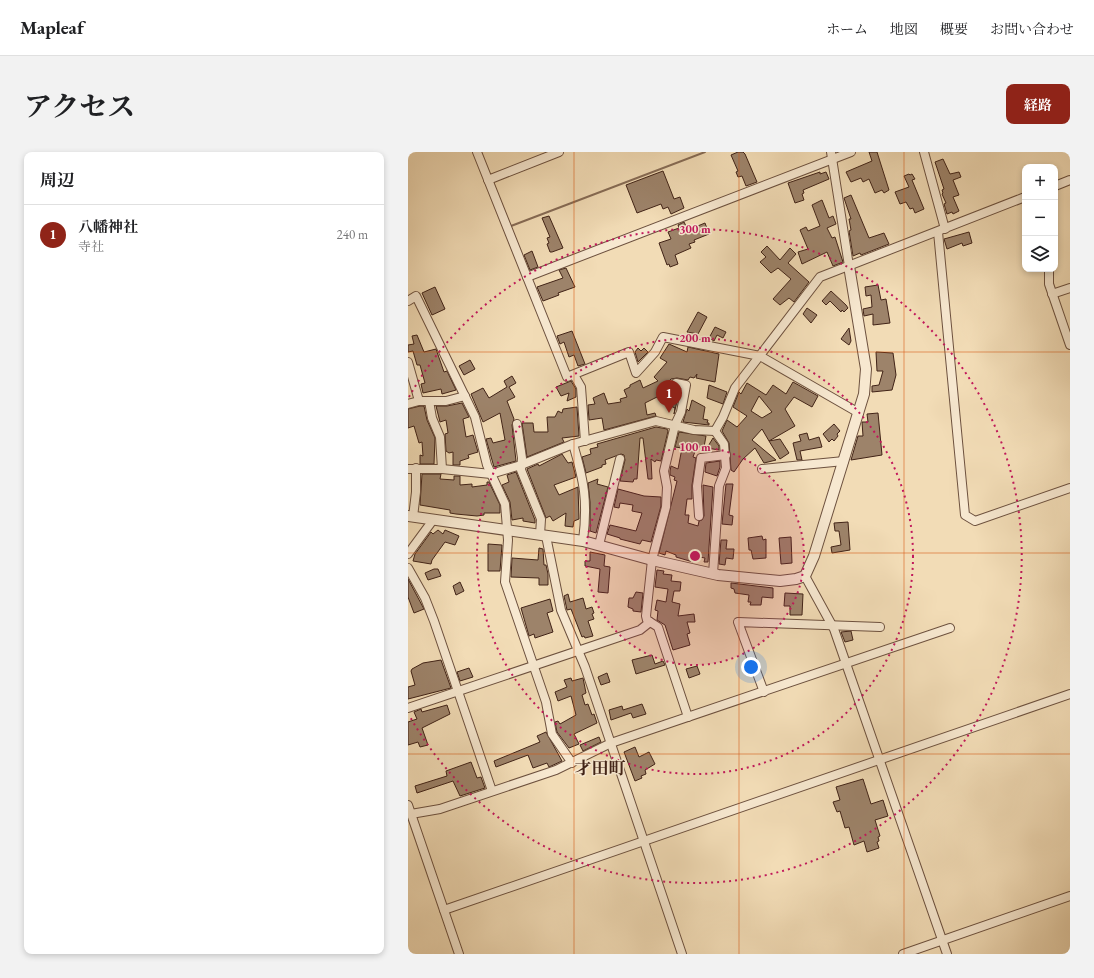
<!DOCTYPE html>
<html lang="ja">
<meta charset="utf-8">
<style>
:root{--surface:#fff;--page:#f2f2f2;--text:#202124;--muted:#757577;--line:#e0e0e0;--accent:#8f2418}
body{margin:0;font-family:"EB Garamond","Noto Serif JP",serif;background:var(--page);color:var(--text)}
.controls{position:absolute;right:12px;top:12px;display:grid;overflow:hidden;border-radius:8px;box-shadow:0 2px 6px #0003}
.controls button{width:36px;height:36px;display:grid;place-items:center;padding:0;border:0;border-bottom:1px solid var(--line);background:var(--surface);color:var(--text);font:20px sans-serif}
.you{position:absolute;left:343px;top:515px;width:14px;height:14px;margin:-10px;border:3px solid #fff;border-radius:50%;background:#1a73e8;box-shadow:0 0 0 6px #1a73e833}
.badge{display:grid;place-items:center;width:26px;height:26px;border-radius:50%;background:var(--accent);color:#fff;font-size:13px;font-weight:700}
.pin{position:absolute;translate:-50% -33px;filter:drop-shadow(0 1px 2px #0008)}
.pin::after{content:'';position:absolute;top:21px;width:14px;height:12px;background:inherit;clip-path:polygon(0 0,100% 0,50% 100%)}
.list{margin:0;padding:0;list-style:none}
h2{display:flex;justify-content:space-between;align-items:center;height:52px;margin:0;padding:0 16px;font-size:17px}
h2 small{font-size:13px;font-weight:400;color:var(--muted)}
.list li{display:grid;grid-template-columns:26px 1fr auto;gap:12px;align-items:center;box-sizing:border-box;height:60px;padding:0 16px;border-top:1px solid var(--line)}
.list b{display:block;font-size:15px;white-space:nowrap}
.list p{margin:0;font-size:13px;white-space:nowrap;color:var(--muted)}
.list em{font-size:13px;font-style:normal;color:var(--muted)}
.icon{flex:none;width:22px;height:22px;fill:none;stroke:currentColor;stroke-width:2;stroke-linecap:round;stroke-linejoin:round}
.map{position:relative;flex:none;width:662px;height:802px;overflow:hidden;border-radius:8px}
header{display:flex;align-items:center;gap:24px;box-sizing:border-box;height:56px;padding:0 20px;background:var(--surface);border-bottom:1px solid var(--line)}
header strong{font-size:19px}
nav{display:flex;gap:22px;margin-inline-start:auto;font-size:14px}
.intro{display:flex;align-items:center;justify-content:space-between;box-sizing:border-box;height:96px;padding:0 24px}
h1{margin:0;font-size:28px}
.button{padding:10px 18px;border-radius:8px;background:var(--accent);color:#fff;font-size:14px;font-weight:700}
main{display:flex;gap:24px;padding:0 24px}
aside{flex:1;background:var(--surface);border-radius:8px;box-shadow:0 2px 6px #0003}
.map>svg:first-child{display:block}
</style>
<header>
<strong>Mapleaf</strong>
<nav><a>ホーム</a><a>地図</a><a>概要</a><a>お問い合わせ</a></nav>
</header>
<div class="intro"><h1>アクセス</h1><a class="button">経路</a></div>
<main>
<aside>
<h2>周辺<small></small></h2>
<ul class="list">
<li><span class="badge">1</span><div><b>八幡神社</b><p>寺社</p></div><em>240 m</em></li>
</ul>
</aside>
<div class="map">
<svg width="662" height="802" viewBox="0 0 662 802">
<rect width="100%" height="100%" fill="#f2dcb6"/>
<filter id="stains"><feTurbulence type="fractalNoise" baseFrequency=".005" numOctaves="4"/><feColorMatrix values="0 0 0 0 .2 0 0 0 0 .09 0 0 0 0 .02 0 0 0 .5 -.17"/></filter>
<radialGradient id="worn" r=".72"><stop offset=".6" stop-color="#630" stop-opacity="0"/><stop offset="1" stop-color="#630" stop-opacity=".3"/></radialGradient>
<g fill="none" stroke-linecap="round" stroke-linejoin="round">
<polyline stroke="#876c56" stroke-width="2" points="103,74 297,0"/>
</g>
<g fill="#9d836a" stroke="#412317" fill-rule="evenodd">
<polygon points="330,0 335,0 337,2 349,30 338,34 334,24 330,25 328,20 330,19 323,3"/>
<polygon points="461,0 469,0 481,38 476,41 474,38 467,41 461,27 455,30 453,26 443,30 438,20 464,9"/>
<polygon points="535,7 542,22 551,20 553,25 545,28 551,43 545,45 551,59 545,62 544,60 539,62 536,52 538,51 534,42 535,41 534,38 536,37 527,10"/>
<polygon points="255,19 266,47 272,45 276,56 263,62 260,55 255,57 253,52 229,61 218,33"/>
<polygon points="412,20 412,22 418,20 421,27 395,38 396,41 394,42 396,48 387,51 380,31"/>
<polygon points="501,22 502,23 504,22 507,27 504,28 516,57 507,61 505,56 502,57 498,50 492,52 487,40 501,35 496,24"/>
<polygon points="443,43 461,86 476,81 481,92 453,103 452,101 445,104 441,79 443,78 441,67 443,67 436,46"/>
<polygon points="414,48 421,66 425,64 428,72 419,76 424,86 427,85 435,110 425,114 419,100 394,112 390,100 400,97 392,78 398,75 400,79 412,74 404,53"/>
<polygon points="141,64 155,96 144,100 142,100 139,92 141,91 139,86 142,85 134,66"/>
<polygon points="276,70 280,78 297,71 301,82 286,88 287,90 281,92 283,96 267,103 270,112 262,115 261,112 259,113 251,91 263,87 260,80 271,76 270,73"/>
<polygon points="561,80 564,91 555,94 554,91 539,97 536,87"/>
<polygon points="359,94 372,108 382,96 388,102 380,111 401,130 386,150 381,146 372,153 365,147 383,127 370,116 363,121 352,110 358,105 353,100"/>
<polygon points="124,99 130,115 122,118 116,103"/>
<polygon points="158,116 167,135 150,141 151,143 135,149 129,135 155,126 151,118"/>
<polygon points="470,133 473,148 478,147 482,171 465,173 465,162 456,164 455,157 464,155 463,143 458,144 457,135"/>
<polygon points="27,135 37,157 24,163 14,141"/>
<polygon points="423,139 438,153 440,156 436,160 434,158 433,160 422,149 418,153 414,149"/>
<polygon points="399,156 409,163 403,171 395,162"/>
<polygon points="290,160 299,165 290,182 279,180"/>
<polygon points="307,175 318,180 315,186 309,183 306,189 301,186"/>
<polygon points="441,176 443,189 441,193 433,187"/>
<polygon points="164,179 177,212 170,214 166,203 161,205 156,190 152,192 149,184"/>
<polygon points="9,183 16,200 28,197 36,220 39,219 48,238 34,242 33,237 15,241 13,232 17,231 12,213 9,213 5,199 0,200 0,193 6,192 4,184"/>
<polygon points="261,192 279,200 280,195 311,202 307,230 288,226 289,222 286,226 282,225 280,228 269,226 263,227 255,235 270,245 266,262 267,256 254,250 257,241 237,251 239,263 247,261 248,264 196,278 194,266 181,268 180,253 187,252 185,246 196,241 200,252 213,250 212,247 219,245 216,238 222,235 222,233 232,228 235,236 250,229 246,225 259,210 252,206"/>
<polygon points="230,196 233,199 236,196 240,200 230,210 227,200"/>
<polygon points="468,200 485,201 488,223 484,238 464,240 464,234 471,233 475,219 469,219"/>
<polygon points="62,208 67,217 56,223 51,214"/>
<polygon points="104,224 108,231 101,235 107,245 99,249 106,267 104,273 108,309 86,315 78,287 83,286 85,291 97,288 92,261 75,270 63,242 75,236 81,246 99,235 96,229"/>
<polygon points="163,229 168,237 168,245 159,249 161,241 153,244 148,235"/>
<path d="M385 230 410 244 404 255 386 245 377 257 387 274 361 289 354 277 344 288 368 308 356 311 347 296 335 307 326 320 323 318 321 291 314 279 319 268 329 275 339 264 325 255 331 240 333 242 339 231 358 243 365 233 378 242ZM351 244 364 260 354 266 343 259Z"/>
<polygon points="301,233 319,240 315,252 299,246"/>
<polygon points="284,248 297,255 295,267 300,268 299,271 301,271 301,273 275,270 279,257 281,259"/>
<polygon points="54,251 61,265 55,267 58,285 65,283 70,300 60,303 61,306 52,309 52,313 45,313 45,300 41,301 38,299 37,282 40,281 38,268 32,270 28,254 39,254"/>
<polygon points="12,254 16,254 19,268 27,286 26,312 12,312 12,303 15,304 14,290 11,291 6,274 0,276 0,257"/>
<polygon points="169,255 171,284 154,286 156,290 119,305 114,271 125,271 126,280 140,280 139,265 147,265 150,259 154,261 155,257"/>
<polygon points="470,261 474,303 443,308 450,284 455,284 454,270 460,270 459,262"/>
<polygon points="426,272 432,279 429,282 430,284 426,289 424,287 421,290 415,282"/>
<polygon points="248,275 259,277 260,279 253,309 248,308 247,310 243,307 244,327 240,327 235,286 232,286 229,327 226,327 225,330 212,329 217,308 216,303 213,302 197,308 198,312 194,313 194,315 178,321 174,305 183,302 182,297 190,295 189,292"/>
<polygon points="271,280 298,284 296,295 289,294 285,305 288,306 284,333 284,347 279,347 277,363 281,363 280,371 290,374 291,369 294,368 296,364 295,333 305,335 300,410 296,410 297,406 286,404 285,410 268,405 268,403 258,399 257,403 251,401 269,329 266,328 267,325 262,323 262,319 263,314 270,317 274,296 267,295"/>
<polygon points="399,281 401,288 411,285 414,295 392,299 394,308 389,308 385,291 393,289 391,283"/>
<polygon points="305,286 311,294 311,298 299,296"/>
<polygon points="372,287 381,301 372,307 361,289"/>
<polygon points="154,302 160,311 164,310 168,325 146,333 151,343 170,335 171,367 166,369 165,375 157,374 158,361 145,369 142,364 138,366 119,317 130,312 131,314"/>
<polygon points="312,309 312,315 309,324 297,320 298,311"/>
<polygon points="108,320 127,368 127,371 115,369 115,366 104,368 102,350 94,333 101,330 99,323"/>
<polygon points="14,322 33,322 32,327 46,328 46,324 52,324 52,333 64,332 64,335 79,333 79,330 81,330 92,353 92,361 76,361 76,363 69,364 48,362 42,361 42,358 12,353"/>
<polygon points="190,327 189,332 200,335 188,381 182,379 182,350 180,331"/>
<polygon points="318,332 325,332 321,363 325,364 324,373 314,372"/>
<polygon points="210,337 236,344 253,345 253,354 243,390 234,388 232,392 212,387 212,386 199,382 202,373 228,379 234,361 224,359 225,353 212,351 211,356 206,355"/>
<polygon points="440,370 442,398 424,401 423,395 433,393 431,379 427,379 426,371"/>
<polygon points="30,378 35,382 37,378 51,384 47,393 37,390 24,408 23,412 5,409 7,402 23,380 25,382"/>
<polygon points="354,384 355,388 358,387 358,406 345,407 343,398 341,398 340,386"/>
<polygon points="383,385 384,411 373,412 371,386"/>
<polygon points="313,388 319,388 318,397 326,397 325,407 318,406 317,413 311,412"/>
<polygon points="80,392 94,393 92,419 80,419"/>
<polygon points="131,396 135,397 136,413 138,413 140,422 140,433 131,433 131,426 103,425 104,406 130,408"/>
<polygon points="182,400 197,403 196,414 202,415 200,441 190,440 192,417 177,414 177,409 182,409"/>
<polygon points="26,417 30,417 33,424 20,428 17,421"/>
<polygon points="249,418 256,419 255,422 264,423 263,429 273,430 272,439 266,439 264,450 272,452 270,464 286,462 287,470 279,470 282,481 279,482 282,493 265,498 257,473 249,468 250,459 247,458 249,448 258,450 260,437 247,435"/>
<polygon points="0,427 16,457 6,461 0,445"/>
<polygon points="52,430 56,439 48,443 45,434"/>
<polygon points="323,431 365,436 365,446 354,445 353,453 342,453 343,450 340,450 341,443 327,441 326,437 323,436"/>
<polygon points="228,440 235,441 233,460 225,459 225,457 220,455 221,446 225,446"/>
<polygon points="377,441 395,442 394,463 382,463 382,454 376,454"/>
<polygon points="160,442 162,450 175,446 178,457 184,455 186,461 184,462 186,467 180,469 185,484 177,486 176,484 174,485 163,457 159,458 156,444"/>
<polygon points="142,447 145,459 139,461 145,480 127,486 126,482 121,484 113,456"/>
<polygon points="443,479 445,488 437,490 433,480"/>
<polygon points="244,503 247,512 255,509 257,513 228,522 224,508"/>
<polygon points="33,508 43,536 0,547 0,535 7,533 3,519 4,517 15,511"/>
<polygon points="289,514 292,522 281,526 278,517"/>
<polygon points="61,516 65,525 52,529 49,520"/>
<polygon points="199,521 202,530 193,533 190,525"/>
<polygon points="163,526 164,529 175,526 178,541 174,543 177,553 180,552 184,563 186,562 189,571 166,582 171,592 161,596 149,580 147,570 150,569 152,572 168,563 163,544 150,549 147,540 159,535 156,528"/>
<polygon points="234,552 238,562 225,566 223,561 203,568 201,558 214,554 215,558"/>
<polygon points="39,553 42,562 14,576 20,593 12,595 10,590 0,593 0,570 9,567 6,560 13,557 14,560"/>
<polygon points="138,580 154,609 141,615 139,611 125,616 120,603 88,615 86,609 132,590 129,584"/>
<polygon points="191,585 193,590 175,599 172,593"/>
<polygon points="227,595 231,605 241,600 247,612 237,618 238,622 233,624 234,626 227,629 216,600"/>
<polygon points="63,610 69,626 73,625 77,636 52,644 45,629 9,641 7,634 39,624 38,619"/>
<polygon points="455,627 463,652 475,648 480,664 467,668 472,684 470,685 471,689 469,690 471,696 459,700 456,689 446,693 441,675 437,676 432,659 429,660 425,650 432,648 428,635"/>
</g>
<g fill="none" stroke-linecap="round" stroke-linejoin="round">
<defs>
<g id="minor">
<polyline points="69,0 159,225 221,200 228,221 247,200 255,185 352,204 451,261"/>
<polyline points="423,0 441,114"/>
<polyline points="516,0 537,77"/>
<polyline points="80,28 151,0"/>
<polyline points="647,34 662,28"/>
<polyline points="530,80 557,363 567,369 662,336"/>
<polyline points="641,117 641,132 662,193"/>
<polyline points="119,125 443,0"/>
<polyline points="644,142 662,136"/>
<polyline points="0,149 8,144 67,265 79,313 97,352 100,388 97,430 138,550 144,582 164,611"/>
<polyline points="0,210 11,249"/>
<polyline points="166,223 173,235 177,289"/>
<polyline points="268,231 278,233 273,260 267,273 256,319 259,335 258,355 244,408 238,464 239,468 250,475 280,565"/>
<polyline points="21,249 24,266 32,285 34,317"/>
<polyline points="0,252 11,249 38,249 57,244"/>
<polyline points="109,272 114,306 113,318 133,367 132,383"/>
<path d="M165 292C176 329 180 349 175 389"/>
<polyline points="0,317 34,317 83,322 113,313 165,292 248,269 286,278 307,279 315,265 327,236 412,125 617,45"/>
<polyline points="354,317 436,309"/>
<polyline points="291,364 289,334 293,306 318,303"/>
<polyline points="5,365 8,340 8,316"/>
<polyline points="138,384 153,458 177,515 274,802"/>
<polyline points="191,393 212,307"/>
<polyline points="0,402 25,368"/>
<polyline points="0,416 17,446 26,469 84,639"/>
<polyline points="305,422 311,334 318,316 316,292 307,279"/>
<polyline points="397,424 426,477 539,802"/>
<polyline points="356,540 330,470 472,475"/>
<polyline points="0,556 232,478 242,470"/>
<polyline points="0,653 51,802"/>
<polyline points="3,662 32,657 148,618 203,591 542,476"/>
<polyline points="36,758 662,542"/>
<polyline points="495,802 662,744"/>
</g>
<polyline id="tertiary" points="0,364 175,389 244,408 310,423 372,429 388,427 397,424 406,404 456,242 458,217 441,114"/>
</defs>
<use href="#minor" stroke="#6d513f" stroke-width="10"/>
<use href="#tertiary" stroke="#6d513f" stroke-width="12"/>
<use href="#minor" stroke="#f7e8d0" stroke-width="8"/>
<use href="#tertiary" stroke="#f7e8d0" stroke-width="10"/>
</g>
<path fill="none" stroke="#d7540d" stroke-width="1" stroke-opacity="0.55" d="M166 0V802M331 0V802M496 0V802M0 200H662M0 401H662M0 602H662"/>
<circle cx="287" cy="404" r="109" fill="#c2185b" fill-opacity=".12"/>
<g fill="none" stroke="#c2185b" stroke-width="2" stroke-dasharray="2 4">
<circle cx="287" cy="404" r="109"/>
<circle cx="287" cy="404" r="218"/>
<path d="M1 245A327 327 0 1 1 1 563"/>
</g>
<g text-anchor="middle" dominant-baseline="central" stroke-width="3" stroke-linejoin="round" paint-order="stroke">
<g font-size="17" font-weight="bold" fill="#412317" stroke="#f7e8d0">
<text x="192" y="616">才田町</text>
</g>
</g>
<circle cx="287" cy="404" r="6" fill="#c2185b" stroke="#f7e8d0" stroke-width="2"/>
<g font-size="12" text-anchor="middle" font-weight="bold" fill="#c2185b" stroke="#f7e8d0" stroke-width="3" stroke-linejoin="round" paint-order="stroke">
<text x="287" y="81">300 m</text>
<text x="287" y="190">200 m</text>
<text x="287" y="299">100 m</text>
</g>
<rect width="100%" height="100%" filter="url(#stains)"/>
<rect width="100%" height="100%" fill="url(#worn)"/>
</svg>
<div class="controls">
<button>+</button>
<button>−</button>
<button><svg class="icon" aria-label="layers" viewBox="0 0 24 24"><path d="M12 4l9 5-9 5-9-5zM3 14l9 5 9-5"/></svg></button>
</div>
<div class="you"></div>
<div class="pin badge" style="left:261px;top:261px">1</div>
</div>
</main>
